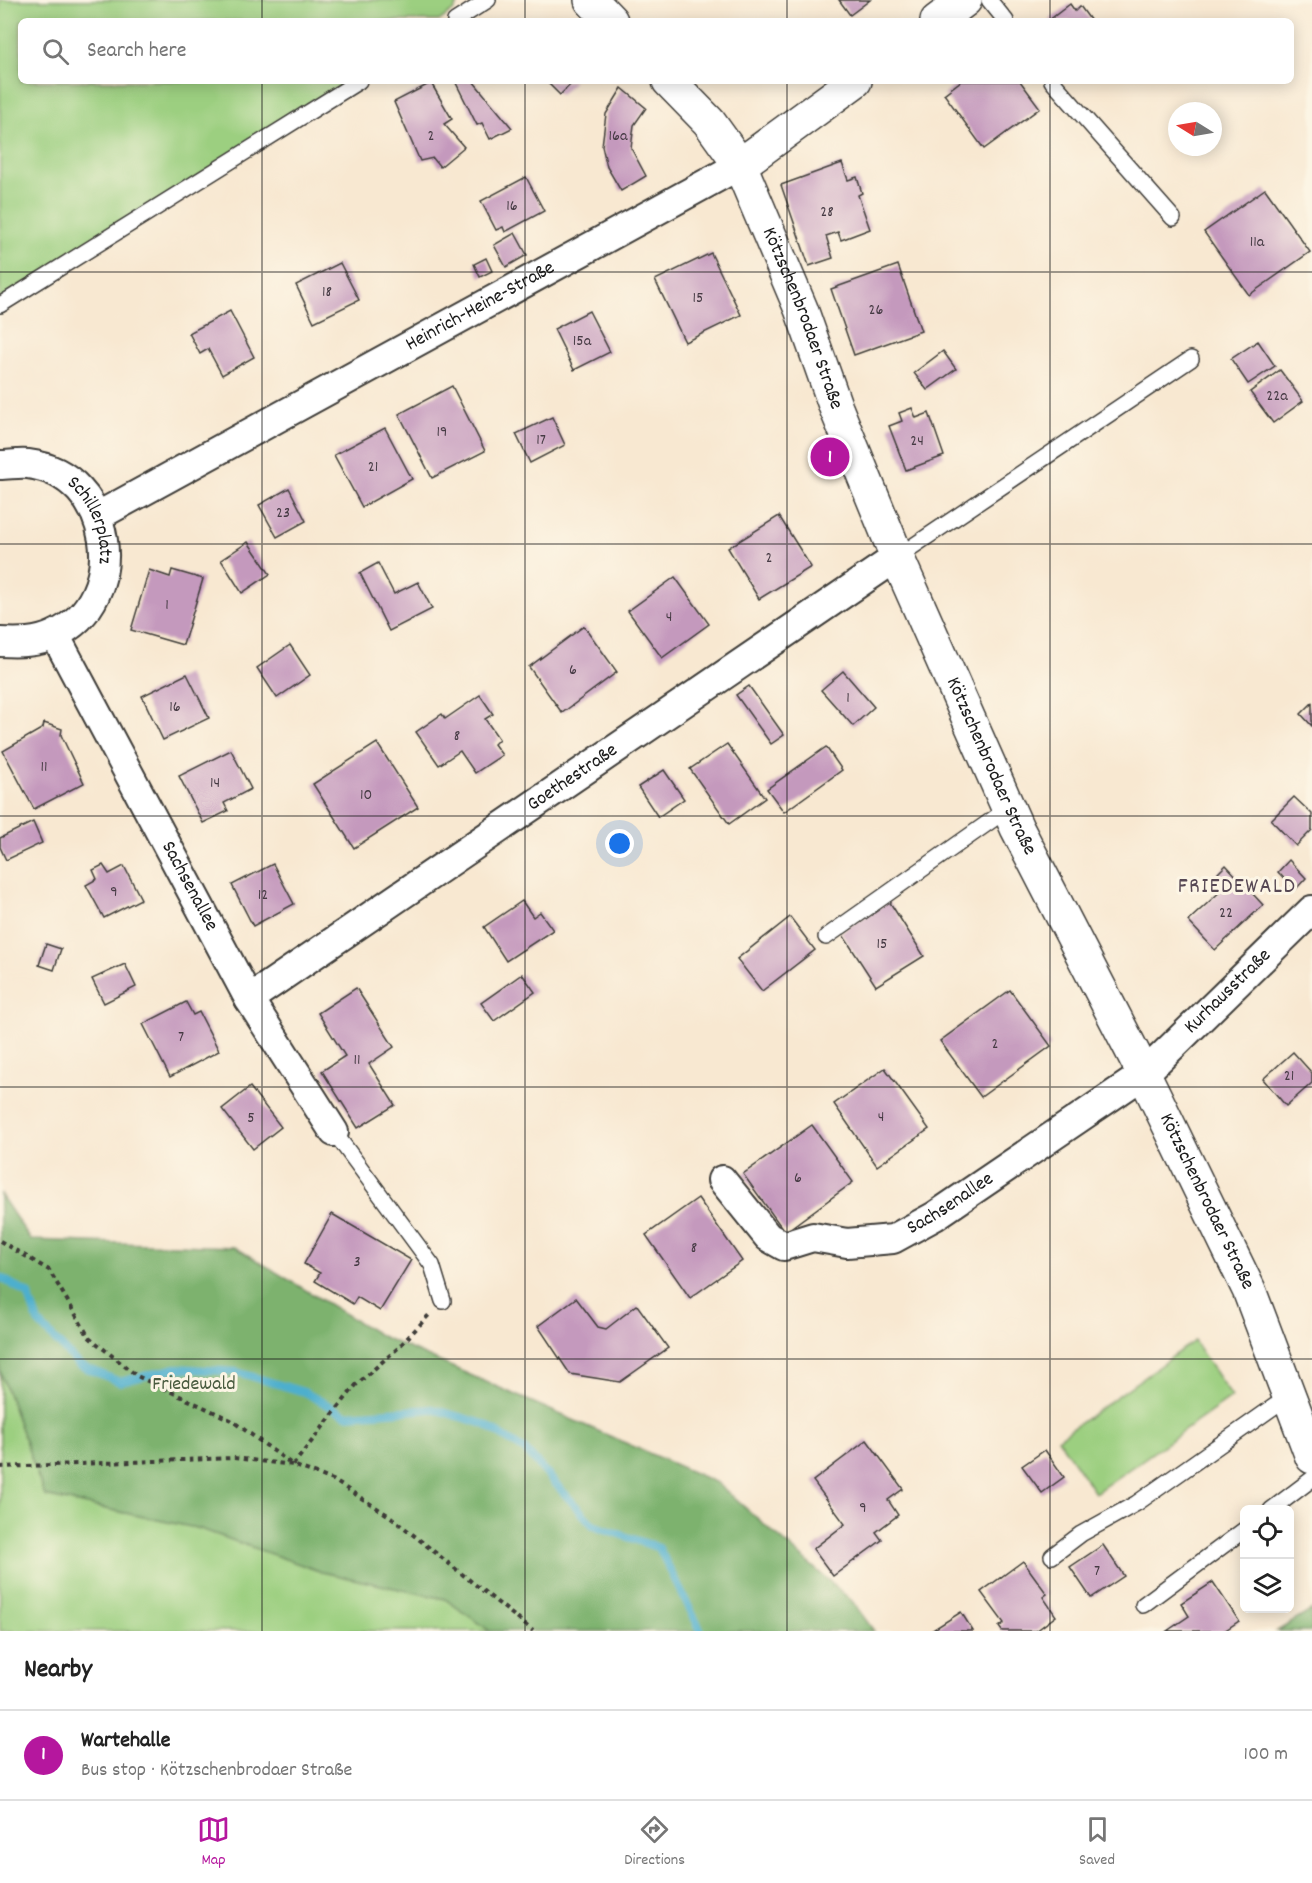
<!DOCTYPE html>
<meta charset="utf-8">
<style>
:root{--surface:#fff;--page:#f6f6f6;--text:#222;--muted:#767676;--line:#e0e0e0;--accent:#b5179e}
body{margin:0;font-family:Dekko,sans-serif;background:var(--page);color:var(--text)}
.controls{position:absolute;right:18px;bottom:18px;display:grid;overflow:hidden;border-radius:9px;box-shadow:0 3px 15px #0003}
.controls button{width:54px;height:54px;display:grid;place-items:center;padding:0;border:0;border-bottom:2px solid var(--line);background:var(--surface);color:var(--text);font:30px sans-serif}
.compass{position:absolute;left:1168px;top:102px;width:54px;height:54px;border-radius:50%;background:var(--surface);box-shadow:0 3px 15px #0003;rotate:281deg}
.you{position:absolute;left:620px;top:844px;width:21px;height:21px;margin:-15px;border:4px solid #fff;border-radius:50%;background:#1a73e8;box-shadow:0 0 0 9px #1a73e833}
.badge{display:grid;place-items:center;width:39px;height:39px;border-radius:50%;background:var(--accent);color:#fff;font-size:20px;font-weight:700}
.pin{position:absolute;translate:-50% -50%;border:3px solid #fff;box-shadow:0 2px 6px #0006}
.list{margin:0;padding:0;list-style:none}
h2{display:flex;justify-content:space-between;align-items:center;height:78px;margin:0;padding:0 24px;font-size:26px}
h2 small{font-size:20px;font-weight:400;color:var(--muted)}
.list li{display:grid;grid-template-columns:39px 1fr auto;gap:18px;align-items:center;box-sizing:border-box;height:90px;padding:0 24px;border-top:2px solid var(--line)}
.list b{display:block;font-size:22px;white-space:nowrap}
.list p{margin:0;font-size:20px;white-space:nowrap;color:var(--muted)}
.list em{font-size:20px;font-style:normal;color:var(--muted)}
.icon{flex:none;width:33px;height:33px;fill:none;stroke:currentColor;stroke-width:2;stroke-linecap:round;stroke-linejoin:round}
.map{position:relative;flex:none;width:1312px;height:1631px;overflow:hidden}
.search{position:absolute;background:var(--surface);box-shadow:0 3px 15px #0003;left:18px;right:18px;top:18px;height:66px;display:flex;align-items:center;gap:15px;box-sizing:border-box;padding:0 21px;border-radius:9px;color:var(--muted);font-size:22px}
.sheet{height:168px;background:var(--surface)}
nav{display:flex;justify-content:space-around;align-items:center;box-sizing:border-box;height:84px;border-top:2px solid var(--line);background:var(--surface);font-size:16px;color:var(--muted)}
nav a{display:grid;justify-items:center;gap:3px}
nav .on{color:var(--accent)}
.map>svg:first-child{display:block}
</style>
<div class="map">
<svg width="1312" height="1631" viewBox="0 0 1312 1631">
<rect width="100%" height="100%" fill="#fcf5e5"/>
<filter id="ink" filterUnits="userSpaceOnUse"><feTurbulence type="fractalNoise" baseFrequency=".0167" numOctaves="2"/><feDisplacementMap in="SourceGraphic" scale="12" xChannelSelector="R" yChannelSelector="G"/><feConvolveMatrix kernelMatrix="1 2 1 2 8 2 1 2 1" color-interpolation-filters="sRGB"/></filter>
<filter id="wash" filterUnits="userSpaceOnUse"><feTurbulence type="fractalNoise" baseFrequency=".008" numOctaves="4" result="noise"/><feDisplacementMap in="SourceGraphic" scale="24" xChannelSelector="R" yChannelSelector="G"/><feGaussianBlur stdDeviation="1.35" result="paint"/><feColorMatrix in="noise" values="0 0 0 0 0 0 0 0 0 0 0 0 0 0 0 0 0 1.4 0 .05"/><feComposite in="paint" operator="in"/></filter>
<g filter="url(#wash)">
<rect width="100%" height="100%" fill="#f8e8d1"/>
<g fill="#9ccf80" stroke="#5c764e" stroke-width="1.5">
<polygon points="0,0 460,0 454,10 439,21 21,21 21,81 349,81 0,302"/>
<polygon points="1194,1341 1232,1397 1095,1493 1058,1439"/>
<polygon points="0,1371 45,1496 201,1529 322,1572 445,1599 490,1631 0,1631"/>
</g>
<g fill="#7db26e" stroke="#4c6745" stroke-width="1.5">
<polygon points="0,1194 31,1240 235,1247 381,1336 717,1483 852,1601 874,1631 490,1631 445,1599 322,1572 201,1529 45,1496 0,1371"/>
<polygon points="1312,1610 1312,1631 1277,1631"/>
</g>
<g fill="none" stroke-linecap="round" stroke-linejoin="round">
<polyline stroke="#4eafcd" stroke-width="8" points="0,1277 28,1294 38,1322 79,1365 120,1382 176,1368 237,1372 304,1392 346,1415 433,1409 484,1424 526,1451 593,1525 659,1548 701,1631"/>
</g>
<g id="blocks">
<g fill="#c499bd">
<polygon points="839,0 870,0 850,15"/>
<polygon points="1070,4 1075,11 1080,6 1091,21 1048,21"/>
<polygon points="455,81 473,81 512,128 490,139 482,123 477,125"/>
<polygon points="546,81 574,81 560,95"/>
<polygon points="961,81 1020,81 1040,108 984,149 944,94"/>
<polygon points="431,83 452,119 444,124 464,147 440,167 433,158 420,161 394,102"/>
<polygon points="622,88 646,108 634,125 631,148 646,176 621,191 607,167 602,146 606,114"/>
<polygon points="842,163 848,180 857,177 862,193 858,195 870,229 841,240 838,232 826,236 833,258 809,266 781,185"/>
<polygon points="526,177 544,211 505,232 503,227 496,230 481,201"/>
<polygon points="1265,189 1310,252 1249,295 1204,232"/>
<polygon points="515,233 527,255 506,267 494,245"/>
<polygon points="711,253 741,315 685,342 655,280"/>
<polygon points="486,258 492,271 480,277 474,264"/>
<polygon points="340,263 359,300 314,322 296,285"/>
<polygon points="898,265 921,331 854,355 831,289"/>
<polygon points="230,311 254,357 222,375 208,349 200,354 189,333"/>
<polygon points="589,311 610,352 574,370 554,329"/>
<polygon points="1258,341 1275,366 1248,384 1231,359"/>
<polygon points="943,351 956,369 927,390 914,373"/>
<polygon points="1280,370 1303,401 1273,423 1250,392"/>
<polygon points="452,386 485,451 432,478 399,414"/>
<polygon points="912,408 916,418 929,413 944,456 906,470 889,426 902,421 899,413"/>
<polygon points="552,417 565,445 530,463 516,434"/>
<polygon points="385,428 412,479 362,507 334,455"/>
<polygon points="289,488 306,521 277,537 259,505"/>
<polygon points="779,516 811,567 759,599 728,548"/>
<polygon points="248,542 270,574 242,593 221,560"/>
<polygon points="378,563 394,594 418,582 432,609 389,631 360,573"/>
<polygon points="149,570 170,577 172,570 203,579 183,645 131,630"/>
<polygon points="675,577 709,624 662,658 628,611"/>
<polygon points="584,626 617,672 562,713 529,667"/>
<polygon points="290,645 310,675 277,698 257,668"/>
<polygon points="843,671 874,707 853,726 821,690"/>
<polygon points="187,674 209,718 163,740 142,696"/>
<polygon points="749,686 784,735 771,744 736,695"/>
<polygon points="480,695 493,714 485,719 499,739 494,744 502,755 475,773 460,751 439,765 416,732 442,714 445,719"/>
<polygon points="1312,703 1312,726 1301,714"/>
<polygon points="44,723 62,729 61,735 84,783 34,809 3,751 43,728"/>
<polygon points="377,743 418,807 354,848 313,784"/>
<polygon points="727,744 765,798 729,824 690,769"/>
<polygon points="826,747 842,770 784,812 767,789"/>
<polygon points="231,750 251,789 224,803 228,811 203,823 179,776"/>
<polygon points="664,770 684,799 658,817 638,787"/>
<polygon points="1294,797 1312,814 1312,830 1296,846 1271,820"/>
<polygon points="33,822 42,843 6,860 0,847 0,838"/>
<polygon points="1289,860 1306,878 1295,890 1278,872"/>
<polygon points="273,864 294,904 253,926 232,885"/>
<polygon points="103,865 109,874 124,866 141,899 104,918 86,885 97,879 93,870"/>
<polygon points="1226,865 1263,905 1215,950 1188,921 1223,889 1213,878"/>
<polygon points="522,901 533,917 540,912 553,930 506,961 484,927"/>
<polygon points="889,901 924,956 876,986 841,932"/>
<polygon points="790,917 815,950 762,991 737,959"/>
<polygon points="46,944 61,949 54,970 39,965"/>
<polygon points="125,964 136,987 104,1003 92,979"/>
<polygon points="522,974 535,992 494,1021 481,1003"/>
<polygon points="356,988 394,1047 369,1064 395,1105 358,1128 322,1071 345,1056 318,1013"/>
<polygon points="1010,990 1051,1046 981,1097 940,1041"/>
<polygon points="186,1002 193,1015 199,1012 219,1051 170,1077 143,1024"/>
<polygon points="1293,1052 1312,1073 1312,1083 1286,1106 1263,1079"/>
<polygon points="885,1068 929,1129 877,1166 834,1104"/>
<polygon points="250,1087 281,1127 253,1149 222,1109"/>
<polygon points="812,1125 853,1182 785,1232 743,1174"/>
<polygon points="698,1198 742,1261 690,1298 646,1235"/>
<polygon points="332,1214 411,1260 380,1311 357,1297 353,1304 315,1281 320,1273 304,1264"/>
<polygon points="576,1298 598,1327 606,1329 637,1305 668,1348 620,1382 570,1374 538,1326"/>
<polygon points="867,1440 903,1489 888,1500 898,1515 876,1532 882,1540 833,1576 813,1549 845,1524 813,1481"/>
<polygon points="1045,1450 1064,1477 1042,1493 1022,1466"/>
<polygon points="1103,1545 1124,1576 1091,1598 1070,1567"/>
<polygon points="1023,1561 1047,1594 1043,1597 1056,1616 1036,1631 1002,1631 999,1627 1004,1623 981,1592"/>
<polygon points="1213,1582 1239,1621 1224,1631 1167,1631 1189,1616 1181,1603"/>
<polygon points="961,1612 973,1631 931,1631"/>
</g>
</g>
</g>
<g filter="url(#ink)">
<use href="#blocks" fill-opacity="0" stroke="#3d3b37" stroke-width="1.5"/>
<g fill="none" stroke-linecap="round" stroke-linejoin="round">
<defs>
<g id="service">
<polyline points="989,0 1006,21"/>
<polyline points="455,21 488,0"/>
<polyline points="1052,81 1173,218"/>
<polyline points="0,305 359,81"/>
<polyline points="897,557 1191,359"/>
<polyline points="826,937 1009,808"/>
<polyline points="334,1132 432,1265 443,1301"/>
<polyline points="1271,1510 1312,1479"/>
<polyline points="1052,1556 1081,1534 1137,1503 1289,1396"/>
<polyline points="1143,1605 1244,1530"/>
</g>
<g id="minor">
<path id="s1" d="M0 465C9 465 19 463 28 464 114 474 133 599 54 635 37 643 19 643 0 642"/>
<path id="s2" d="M98 516 740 165"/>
<path id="s3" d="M55 635 249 999 334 1132"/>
<path id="s4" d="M249 999 897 557"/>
<path id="s5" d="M722 1180 768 1237 784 1246 813 1237 847 1243 893 1239 935 1216 1144 1074 1312 910"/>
</g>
<g id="tertiary">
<polyline points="591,0 611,21"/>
<polyline points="937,21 965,0"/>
<path id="s6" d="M669 81 709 122 740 165 801 309 836 408 897 557 1017 828 1144 1074 1249 1290 1312 1457"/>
<polyline points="740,165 855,81"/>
</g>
</defs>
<use href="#service" stroke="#3d3b37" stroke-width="18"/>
<use href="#minor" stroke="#3d3b37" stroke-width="32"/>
<use href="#tertiary" stroke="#3d3b37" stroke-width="36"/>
<g stroke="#3d3b37" stroke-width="4" stroke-dasharray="4.5 4.5" stroke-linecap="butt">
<polyline points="0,1241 49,1270 89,1337 137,1376 231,1420 293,1465"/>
<polyline points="293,1465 356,1385 398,1348 429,1315"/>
<polyline points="0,1467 234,1458 293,1465 333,1480 391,1517 533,1631"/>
</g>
<use href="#service" stroke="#fff" stroke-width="15"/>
<use href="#minor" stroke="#fff" stroke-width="28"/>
<use href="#tertiary" stroke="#fff" stroke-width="33"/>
</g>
</g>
<path fill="none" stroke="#1c1c1c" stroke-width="1.5" stroke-opacity="0.55" d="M262 0V21M525 0V21M787 0V21M1050 0V21M262 81V1631M525 81V1631M787 81V1631M1050 81V1631M0 272H1312M0 544H1312M0 816H1312M0 1087H1312M0 1359H1312"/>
<g text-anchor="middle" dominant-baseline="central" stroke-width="6" stroke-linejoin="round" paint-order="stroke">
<g font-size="16" fill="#463b44">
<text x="431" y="136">2</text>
<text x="618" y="136">16a</text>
<text x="512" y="206">16</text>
<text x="827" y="212">28</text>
<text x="1257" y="242">11a</text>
<text x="327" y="292">18</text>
<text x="698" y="298">15</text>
<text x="876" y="310">26</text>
<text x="582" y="341">15a</text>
<text x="1277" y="396">22a</text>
<text x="442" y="432">19</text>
<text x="541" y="440">17</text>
<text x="917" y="441">24</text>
<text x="373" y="467">21</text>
<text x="283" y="513">23</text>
<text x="769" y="558">2</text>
<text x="167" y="605">1</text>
<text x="669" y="617">4</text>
<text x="573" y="670">6</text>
<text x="848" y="698">1</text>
<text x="175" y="707">16</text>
<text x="457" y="736">8</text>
<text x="44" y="767">11</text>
<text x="215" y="783">14</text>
<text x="366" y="795">10</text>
<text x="114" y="892">9</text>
<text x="263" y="895">12</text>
<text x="1226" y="913">22</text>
<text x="882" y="944">15</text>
<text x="181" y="1037">7</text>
<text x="995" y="1044">2</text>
<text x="357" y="1060">11</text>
<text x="1289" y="1076">21</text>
<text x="881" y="1117">4</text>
<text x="251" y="1118">5</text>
<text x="798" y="1178">6</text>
<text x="694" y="1248">8</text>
<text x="357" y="1262">3</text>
<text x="863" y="1508">9</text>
<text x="1097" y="1571">7</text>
</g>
<g font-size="20" fill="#1c1c1c" stroke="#fcf5e5">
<text stroke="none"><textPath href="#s2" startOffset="436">Heinrich-Heine-Straße</textPath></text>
<text stroke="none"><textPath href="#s6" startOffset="276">Kötzschenbrodaer Straße</textPath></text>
<text stroke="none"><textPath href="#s1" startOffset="120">Schillerplatz</textPath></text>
<text stroke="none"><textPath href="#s6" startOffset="762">Kötzschenbrodaer Straße</textPath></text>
<text stroke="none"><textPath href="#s4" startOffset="392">Goethestraße</textPath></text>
<text stroke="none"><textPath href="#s3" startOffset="285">Sachsenallee</textPath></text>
<text stroke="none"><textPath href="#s5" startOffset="621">Kurhausstraße</textPath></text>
<text stroke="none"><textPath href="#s6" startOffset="1248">Kötzschenbrodaer Straße</textPath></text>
<text stroke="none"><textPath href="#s5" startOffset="270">Sachsenallee</textPath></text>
</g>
<g font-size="20" fill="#495b3f" stroke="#fcf5e5">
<text x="194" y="1385">Friedewald</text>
</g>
<g font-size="22" letter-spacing="1.5" fill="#574854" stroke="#fcf5e5">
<text x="1237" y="887">FRIEDEWALD</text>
</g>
</g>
</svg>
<div class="controls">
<button><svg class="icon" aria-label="locate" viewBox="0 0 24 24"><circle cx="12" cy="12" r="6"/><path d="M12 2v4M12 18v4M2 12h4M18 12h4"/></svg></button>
<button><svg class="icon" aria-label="layers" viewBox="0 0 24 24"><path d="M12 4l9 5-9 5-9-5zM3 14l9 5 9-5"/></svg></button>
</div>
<svg class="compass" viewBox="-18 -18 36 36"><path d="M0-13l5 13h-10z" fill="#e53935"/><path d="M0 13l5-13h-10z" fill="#767676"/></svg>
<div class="you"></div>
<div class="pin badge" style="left:830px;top:457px">1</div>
<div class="search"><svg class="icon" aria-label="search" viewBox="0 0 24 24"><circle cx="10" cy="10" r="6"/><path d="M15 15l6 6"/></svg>Search here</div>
</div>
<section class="sheet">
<h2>Nearby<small></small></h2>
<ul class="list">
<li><span class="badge">1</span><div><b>Wartehalle</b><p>Bus stop · Kötzschenbrodaer Straße</p></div><em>100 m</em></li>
</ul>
</section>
<nav>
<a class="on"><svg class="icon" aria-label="map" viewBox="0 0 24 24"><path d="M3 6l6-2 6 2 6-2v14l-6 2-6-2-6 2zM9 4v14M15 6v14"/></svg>Map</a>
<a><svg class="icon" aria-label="directions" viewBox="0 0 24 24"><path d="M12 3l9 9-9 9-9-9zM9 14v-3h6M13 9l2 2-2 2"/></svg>Directions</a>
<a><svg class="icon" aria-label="saved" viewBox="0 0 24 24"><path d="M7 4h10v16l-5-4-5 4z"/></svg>Saved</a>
</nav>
